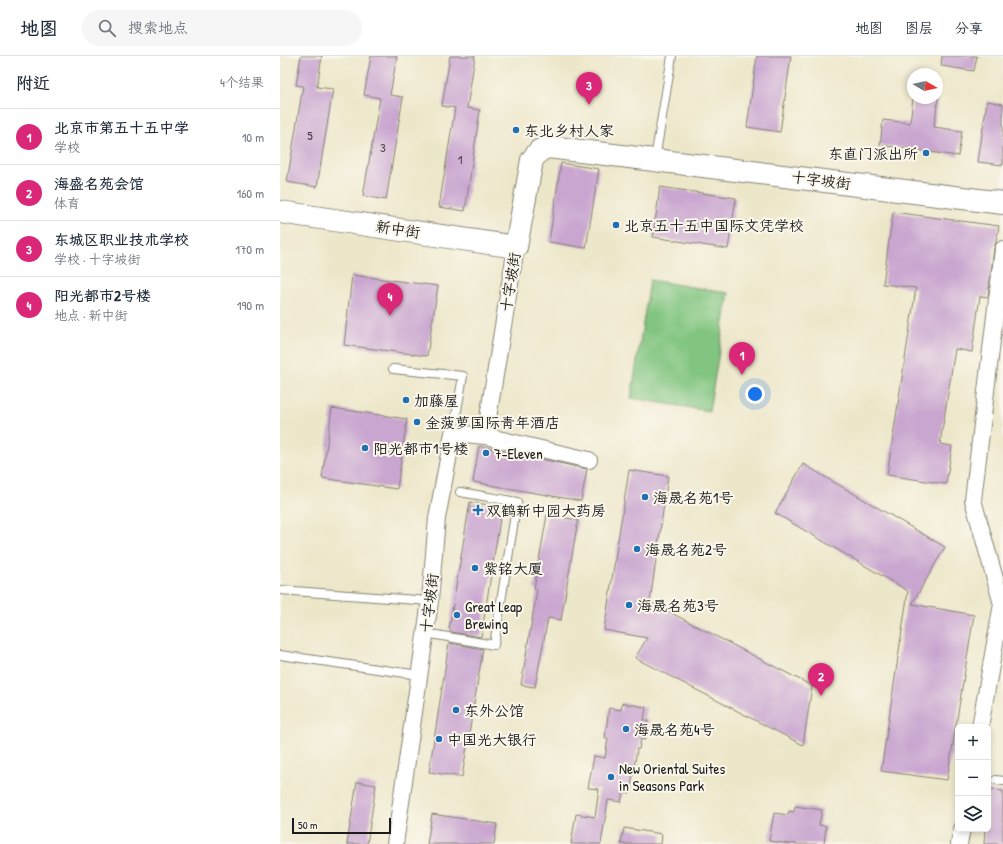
<!DOCTYPE html>
<html lang="zh">
<meta charset="utf-8">
<style>
:root{--surface:#fff;--page:#f6f6f7;--text:#1f2937;--muted:#747a83;--line:#e0e1e3;--accent:#db2777}
body{margin:0;font-family:"Patrick Hand","LXGW WenKai TC",sans-serif;background:var(--page);color:var(--text)}
.controls{position:absolute;right:12px;bottom:12px;display:grid;overflow:hidden;border-radius:6px;box-shadow:0 2px 6px #0003}
.controls button{width:36px;height:36px;display:grid;place-items:center;padding:0;border:0;border-bottom:1px solid var(--line);background:var(--surface);color:var(--text);font:20px sans-serif}
.compass{position:absolute;left:627px;top:12px;width:36px;height:36px;border-radius:50%;background:var(--surface);box-shadow:0 2px 6px #0003;rotate:99deg}
.scale{position:absolute;left:12px;bottom:10px;width:99px;box-sizing:border-box;padding-left:4px;border:2px solid #1c1c1c;border-top:0;font-size:11px;line-height:14px;white-space:nowrap;color:#1c1c1c;-webkit-text-stroke:3px #fbf7ec;paint-order:stroke}
.you{position:absolute;left:475px;top:338px;width:14px;height:14px;margin:-10px;border:3px solid #fff;border-radius:50%;background:#1a73e8;box-shadow:0 0 0 6px #1a73e833}
.badge{display:grid;place-items:center;width:26px;height:26px;border-radius:50%;background:var(--accent);color:#fff;font-size:13px;font-weight:700}
.pin{position:absolute;translate:-50% -33px;filter:drop-shadow(0 1px 2px #0008)}
.pin::after{content:'';position:absolute;top:21px;width:14px;height:12px;background:inherit;clip-path:polygon(0 0,100% 0,50% 100%)}
.list{margin:0;padding:0;list-style:none}
h2{display:flex;justify-content:space-between;align-items:center;height:52px;margin:0;padding:0 16px;font-size:17px}
h2 small{font-size:13px;font-weight:400;color:var(--muted)}
.list li{display:grid;grid-template-columns:26px 1fr auto;gap:12px;align-items:center;box-sizing:border-box;height:56px;padding:0 16px;border-top:1px solid var(--line)}
.list b{display:block;font-size:15px;white-space:nowrap}
.list p{margin:0;font-size:13px;white-space:nowrap;color:var(--muted)}
.list em{font-size:13px;font-style:normal;color:var(--muted)}
.icon{flex:none;width:22px;height:22px;fill:none;stroke:currentColor;stroke-width:2;stroke-linecap:round;stroke-linejoin:round}
.map{position:relative;flex:none;width:723px;height:788px;overflow:hidden}
header{display:flex;align-items:center;gap:24px;box-sizing:border-box;height:56px;padding:0 20px;background:var(--surface);border-bottom:1px solid var(--line)}
header strong{font-size:19px}
nav{display:flex;gap:22px;margin-inline-start:auto;font-size:14px}
.search{width:280px;height:36px;background:var(--page);display:flex;align-items:center;gap:10px;box-sizing:border-box;padding:0 14px;border-radius:22px;color:var(--muted);font-size:15px}
main{display:flex}
aside{flex:1;background:var(--surface)}
.map>svg:first-child{display:block}
</style>
<header>
<strong>地图</strong>
<div class="search"><svg class="icon" aria-label="search" viewBox="0 0 24 24"><circle cx="10" cy="10" r="6"/><path d="M15 15l6 6"/></svg>搜索地点</div>
<nav><a>地图</a><a>图层</a><a>分享</a></nav>
</header>
<main>
<aside>
<h2>附近<small>4个结果</small></h2>
<ul class="list">
<li><span class="badge">1</span><div><b>北京市第五十五中学</b><p>学校</p></div><em>10 m</em></li>
<li><span class="badge">2</span><div><b>海盛名苑会馆</b><p>体育</p></div><em>160 m</em></li>
<li><span class="badge">3</span><div><b>东城区职业技术学校</b><p>学校 · 十字坡街</p></div><em>170 m</em></li>
<li><span class="badge">4</span><div><b>阳光都市2号楼</b><p>地点 · 新中街</p></div><em>190 m</em></li>
</ul>
</aside>
<div class="map">
<svg width="723" height="788" viewBox="0 0 723 788">
<rect width="100%" height="100%" fill="#fbf7ec"/>
<filter id="ink" filterUnits="userSpaceOnUse"><feTurbulence type="fractalNoise" baseFrequency=".025" numOctaves="2"/><feDisplacementMap in="SourceGraphic" scale="8" xChannelSelector="R" yChannelSelector="G"/><feConvolveMatrix kernelMatrix="1 2 1 2 8 2 1 2 1" color-interpolation-filters="sRGB"/></filter>
<filter id="wash" filterUnits="userSpaceOnUse"><feTurbulence type="fractalNoise" baseFrequency=".012" numOctaves="4" result="noise"/><feDisplacementMap in="SourceGraphic" scale="16" xChannelSelector="R" yChannelSelector="G"/><feGaussianBlur stdDeviation="0.9" result="paint"/><feColorMatrix in="noise" values="0 0 0 0 0 0 0 0 0 0 0 0 0 0 0 0 0 1.4 0 .05"/><feComposite in="paint" operator="in"/></filter>
<g filter="url(#wash)">
<rect width="100%" height="100%" fill="#ede7ca"/>
<polygon fill="#81c580" stroke="#4e704e" points="370,224 449,237 429,355 351,342"/>
<g id="blocks">
<g fill="#c9a6d0">
<polygon points="21,0 42,0 37,31 53,33 37,131 7,126 23,30 16,29"/>
<polygon points="91,0 117,0 110,39 123,41 106,144 83,140 100,42 84,39"/>
<polygon points="170,0 195,0 187,52 200,54 185,155 159,151 175,52 162,50"/>
<polygon points="477,0 511,0 500,76 467,71"/>
<polygon points="662,0 697,0 694,15 661,10"/>
<polygon points="633,42 658,42 654,71 682,75 678,100 600,89 603,64 630,67"/>
<polygon points="707,45 723,48 723,109 698,106"/>
<polygon points="281,107 319,113 306,192 269,186"/>
<polygon points="380,131 456,142 448,193 373,181"/>
<polygon points="613,156 719,170 716,186 714,192 708,241 700,240 692,296 675,293 660,388 672,390 666,428 607,419 636,232 603,228"/>
<polygon points="72,219 158,230 147,300 64,289"/>
<polygon points="52,352 127,363 117,433 42,422"/>
<polygon points="199,390 307,413 301,445 193,426"/>
<polygon points="523,408 665,491 632,548 694,559 667,724 601,715 628,535 495,457"/>
<polygon points="349,414 388,420 370,546 532,630 523,689 355,602 367,582 324,574"/>
<polygon points="190,446 222,451 201,581 171,576 171,574 169,573"/>
<polygon points="267,459 298,464 281,564 268,562 255,631 241,629 257,534 254,533"/>
<polygon points="169,587 203,593 182,721 149,716"/>
<polygon points="342,647 366,651 364,664 368,664 365,684 361,683 359,693 357,693 350,737 343,736 341,746 328,744 321,788 291,788 296,758 315,761 319,733 308,732 314,700 325,702 328,682 325,682 329,652 341,654"/>
<polygon points="77,726 96,729 87,788 67,788"/>
<polygon points="708,734 723,735 723,788 704,788 705,773 708,773"/>
<polygon points="515,750 542,754 539,769 546,770 544,788 509,788 489,785 494,757 508,759 509,755 514,756"/>
<polygon points="152,758 217,768 214,788 147,788"/>
<polygon points="344,772 382,778 381,788 341,788"/>
</g>
</g>
</g>
<g filter="url(#ink)">
<use href="#blocks" fill-opacity="0" stroke="#848273" stroke-width="1"/>
<g fill="none" stroke-linecap="round" stroke-linejoin="round">
<defs>
<g id="lane">
<polyline points="375,103 392,0"/>
<polyline points="113,313 183,320 173,377"/>
<polyline points="0,534 150,545"/>
<polyline points="145,577 214,589 237,446 180,436"/>
<polyline points="0,599 139,619"/>
<polyline points="716,724 723,725"/>
</g>
<g id="street">
<polyline points="205,380 236,191"/>
<polyline points="700,671 722,548 693,444 723,193"/>
<polyline points="115,788 150,545 157,462 173,377 205,380 309,404"/>
<polyline points="679,788 682,773"/>
</g>
<polyline id="secondary" points="0,156 236,191 252,104 259,95 268,91 723,147"/>
</defs>
<use href="#lane" stroke="#848273" stroke-width="10"/>
<use href="#street" stroke="#848273" stroke-width="18"/>
<use href="#secondary" stroke="#848273" stroke-width="24"/>
<use href="#lane" stroke="#fff" stroke-width="8"/>
<use href="#street" stroke="#fff" stroke-width="16"/>
<use href="#secondary" stroke="#fff" stroke-width="22"/>
</g>
</g>
<g fill="#1f6fb2" stroke="#fbf7ec" stroke-width="1.5">
<circle cx="236" cy="74" r="4"/>
<circle cx="646" cy="97" r="4"/>
<circle cx="336" cy="169" r="4"/>
<circle cx="126" cy="344" r="4"/>
<circle cx="137" cy="366" r="4"/>
<circle cx="85" cy="392" r="4"/>
<circle cx="206" cy="397" r="4"/>
<circle cx="365" cy="441" r="4"/>
<path d="M196 448h4v4h4v4h-4v4h-4v-4h-4v-4h4z"/>
<circle cx="357" cy="493" r="4"/>
<circle cx="195" cy="512" r="4"/>
<circle cx="349" cy="549" r="4"/>
<circle cx="177" cy="559" r="4"/>
<circle cx="176" cy="654" r="4"/>
<circle cx="346" cy="673" r="4"/>
<circle cx="159" cy="683" r="4"/>
<circle cx="331" cy="721" r="4"/>
</g>
<g text-anchor="middle" dominant-baseline="central" stroke-width="4" stroke-linejoin="round" paint-order="stroke">
<g font-size="13" fill="#473e49">
<text x="30" y="79">5</text>
<text x="103" y="91">3</text>
<text x="180" y="103">1</text>
</g>
<g font-size="15" fill="#1c1c1c" stroke="#fbf7ec" text-anchor="start">
<text x="244" y="74">东北乡村人家</text>
<text x="638" y="97" text-anchor="end">东直门派出所</text>
<text x="344" y="169">北京五十五中国际文凭学校</text>
<text x="134" y="344">加藤屋</text>
<text x="145" y="366">金菠萝国际青年酒店</text>
<text x="93" y="392">阳光都市1号楼</text>
<text x="214" y="397">7-Eleven</text>
<text x="373" y="441">海晟名苑1号</text>
<text x="206" y="454">双鹤新中园大药房</text>
<text x="365" y="493">海晟名苑2号</text>
<text x="203" y="512">紫铭大厦</text>
<text x="357" y="549">海晟名苑3号</text>
<text x="185" y="550">Great Leap<tspan x="185" dy="17">Brewing</tspan></text>
<text x="184" y="654">东外公馆</text>
<text x="354" y="673">海晟名苑4号</text>
<text x="167" y="683">中国光大银行</text>
<text x="339" y="712">New Oriental Suites<tspan x="339" dy="17">in Seasons Park</tspan></text>
</g>
<g font-size="15" fill="#1c1c1c" stroke="#fbf7ec">
<text transform="translate(541 124) rotate(7)">十字坡街</text>
<text transform="translate(118 173) rotate(9)">新中街</text>
<text transform="translate(230 226) rotate(-81)">十字坡街</text>
<text transform="translate(149 547) rotate(-83)">十字坡街</text>
</g>
</g>
</svg>
<div class="controls">
<button>+</button>
<button>−</button>
<button><svg class="icon" aria-label="layers" viewBox="0 0 24 24"><path d="M12 4l9 5-9 5-9-5zM3 14l9 5 9-5"/></svg></button>
</div>
<svg class="compass" viewBox="-18 -18 36 36"><path d="M0-13l5 13h-10z" fill="#e53935"/><path d="M0 13l5-13h-10z" fill="#747a83"/></svg>
<div class="scale">50 m</div>
<div class="you"></div>
<div class="pin badge" style="left:462px;top:319px">1</div>
<div class="pin badge" style="left:541px;top:640px">2</div>
<div class="pin badge" style="left:309px;top:49px">3</div>
<div class="pin badge" style="left:110px;top:260px">4</div>
</div>
</main>
